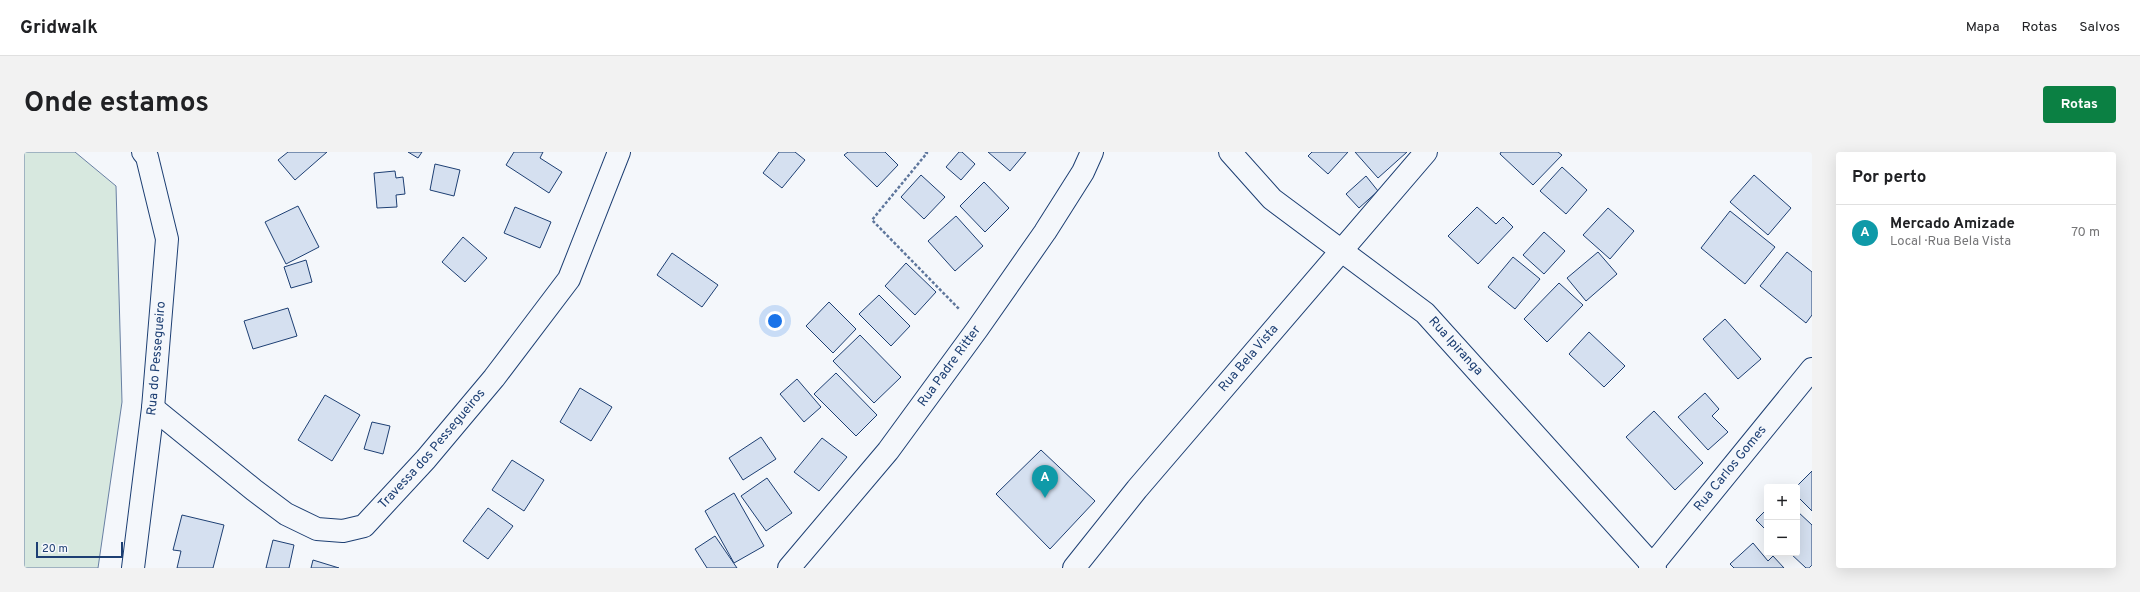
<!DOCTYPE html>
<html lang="pt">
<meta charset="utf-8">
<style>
:root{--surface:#fff;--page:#f2f2f2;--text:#202124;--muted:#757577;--line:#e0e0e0;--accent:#0b8043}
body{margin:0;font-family:Overpass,sans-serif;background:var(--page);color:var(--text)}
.controls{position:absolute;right:12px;bottom:12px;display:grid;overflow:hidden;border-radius:4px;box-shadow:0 4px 16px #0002}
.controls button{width:36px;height:36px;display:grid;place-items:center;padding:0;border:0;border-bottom:1px solid var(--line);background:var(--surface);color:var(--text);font:20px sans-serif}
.scale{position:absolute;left:12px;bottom:10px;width:87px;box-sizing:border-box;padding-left:4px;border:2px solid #1d3f73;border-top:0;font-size:11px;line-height:14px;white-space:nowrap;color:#1d3f73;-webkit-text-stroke:3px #f4f7fb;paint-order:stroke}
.you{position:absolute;left:751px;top:169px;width:14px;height:14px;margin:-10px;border:3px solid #fff;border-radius:50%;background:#1a73e8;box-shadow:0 0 0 6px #1a73e833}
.badge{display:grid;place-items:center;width:26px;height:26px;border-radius:50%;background:var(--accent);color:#fff;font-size:13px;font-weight:700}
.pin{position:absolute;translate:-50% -33px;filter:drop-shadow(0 1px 2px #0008)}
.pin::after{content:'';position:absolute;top:21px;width:14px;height:12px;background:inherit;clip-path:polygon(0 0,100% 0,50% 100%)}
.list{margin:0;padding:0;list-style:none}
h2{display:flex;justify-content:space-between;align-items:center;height:52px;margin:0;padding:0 16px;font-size:17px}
h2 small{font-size:13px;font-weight:400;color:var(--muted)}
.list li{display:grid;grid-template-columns:26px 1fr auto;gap:12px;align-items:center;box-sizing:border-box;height:56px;padding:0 16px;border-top:1px solid var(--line)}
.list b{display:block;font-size:15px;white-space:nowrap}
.list p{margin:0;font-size:13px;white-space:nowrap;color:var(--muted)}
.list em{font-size:13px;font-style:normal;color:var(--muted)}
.map{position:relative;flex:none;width:1788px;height:416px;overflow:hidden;border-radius:4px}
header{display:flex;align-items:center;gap:24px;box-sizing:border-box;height:56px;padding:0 20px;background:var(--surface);border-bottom:1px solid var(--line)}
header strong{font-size:19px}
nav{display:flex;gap:22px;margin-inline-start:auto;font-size:14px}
.intro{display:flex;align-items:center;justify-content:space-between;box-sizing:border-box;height:96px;padding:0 24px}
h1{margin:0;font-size:28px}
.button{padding:10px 18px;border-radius:4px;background:var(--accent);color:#fff;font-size:14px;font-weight:700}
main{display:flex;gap:24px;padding:0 24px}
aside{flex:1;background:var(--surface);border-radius:4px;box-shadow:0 4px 16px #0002}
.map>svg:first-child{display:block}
</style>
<header>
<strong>Gridwalk</strong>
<nav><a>Mapa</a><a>Rotas</a><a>Salvos</a></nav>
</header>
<div class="intro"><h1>Onde estamos</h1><a class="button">Rotas</a></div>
<main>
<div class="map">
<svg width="1788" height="416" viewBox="0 0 1788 416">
<rect width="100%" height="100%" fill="#f4f7fb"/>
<polygon fill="#d7e8df" stroke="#687fa3" points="0,0 51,0 92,34 98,250 74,416 0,416"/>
<g fill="#d5e0f0" stroke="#1d3f73">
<polygon points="264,0 303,0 271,28 254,8"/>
<polygon points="384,0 398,0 394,6"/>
<polygon points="490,0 519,0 516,6 538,20 525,41 482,13"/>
<polygon points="755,0 771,0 781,8 758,36 739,21"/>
<polygon points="824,0 861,0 874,13 853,35 820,3"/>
<polygon points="935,0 938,0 951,12 937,28 922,15"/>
<polygon points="964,0 1002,0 986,19"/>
<polygon points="1288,0 1324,0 1304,22 1284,4"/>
<polygon points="1331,0 1383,0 1354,26"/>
<polygon points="1477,0 1534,0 1538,3 1509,33 1476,2"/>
<polygon points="411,12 436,18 430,44 406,38"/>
<polygon points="1538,15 1563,38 1542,62 1516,39"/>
<polygon points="371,19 372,26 379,25 381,42 372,43 373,55 353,56 350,21"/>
<polygon points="897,23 921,45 900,67 877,45"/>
<polygon points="1730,23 1767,56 1744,83 1706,50"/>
<polygon points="1342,24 1354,39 1335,56 1322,42"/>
<polygon points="960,30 985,56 961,80 936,54"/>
<polygon points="274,54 295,95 262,112 241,70"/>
<polygon points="491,55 527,70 516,96 480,81"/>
<polygon points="1453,55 1472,72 1479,65 1489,75 1454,112 1424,84"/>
<polygon points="1584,56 1610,79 1586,107 1559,83"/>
<polygon points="1706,59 1751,95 1721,132 1677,96"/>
<polygon points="932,64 959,94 931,119 904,89"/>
<polygon points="1520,80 1541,99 1520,122 1499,103"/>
<polygon points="439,85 463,106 441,130 418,110"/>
<polygon points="1574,100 1593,122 1562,149 1543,126"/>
<polygon points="1763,100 1788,120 1788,163 1782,171 1736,134"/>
<polygon points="648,101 694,133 678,155 633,123"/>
<polygon points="1489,105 1516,127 1491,157 1464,135"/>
<polygon points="282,108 288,130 267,136 260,115"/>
<polygon points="882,111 912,140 891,163 861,134"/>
<polygon points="1535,131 1559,153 1523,190 1500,167"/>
<polygon points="855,143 886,174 867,194 835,162"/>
<polygon points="805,150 832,177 809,201 782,174"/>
<polygon points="264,156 273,184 229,197 220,169"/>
<polygon points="1701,167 1737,207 1714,227 1679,187"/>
<polygon points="1565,180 1601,214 1580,235 1545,202"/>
<polygon points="836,183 877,225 850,251 809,209"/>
<polygon points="812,221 853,263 832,284 790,242"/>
<polygon points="773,227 797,255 780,270 756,242"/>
<polygon points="556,236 588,255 567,289 536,270"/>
<polygon points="1681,241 1695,257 1688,264 1704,280 1684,298 1654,265"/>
<polygon points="301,243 336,263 308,309 274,288"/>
<polygon points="1630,259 1679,311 1651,338 1602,285"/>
<polygon points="348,270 366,274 359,302 340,297"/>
<polygon points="737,285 752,307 719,328 705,306"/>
<polygon points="798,286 823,305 795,339 770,320"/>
<polygon points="1017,298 1071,349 1026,397 972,342"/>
<polygon points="488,308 520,328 500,359 468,338"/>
<polygon points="1788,319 1788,359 1773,344 1772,335"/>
<polygon points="743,326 768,361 742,379 717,344"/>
<polygon points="710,341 740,394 710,411 681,359"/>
<polygon points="464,356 489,374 464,407 439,389"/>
<polygon points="1743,357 1743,379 1732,368"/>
<polygon points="1773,359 1788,373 1788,413 1785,416 1782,416 1766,401 1773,401"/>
<polygon points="158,363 200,373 189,416 153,416 157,399 149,398"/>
<polygon points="691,384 713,416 683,416 671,397"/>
<polygon points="249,388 270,393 265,416 242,416"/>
<polygon points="1729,391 1744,409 1749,404 1760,416 1710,416 1706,412"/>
<polygon points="289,408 315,416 287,416"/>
</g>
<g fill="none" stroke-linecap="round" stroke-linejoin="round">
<defs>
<g id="street">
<path id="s1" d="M1206 0 1248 47 1401 161 1631 416"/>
<path id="s2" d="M129 256 230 338 262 362 293 377 319 379 340 374 402 307 470 226 545 127 595 0"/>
<path id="s3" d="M109 416 129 256 143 87 123 5 119 0"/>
<path id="s4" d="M765 416 864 299 954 176 1021 80 1059 20 1068 0"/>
<path id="s5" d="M1050 416 1113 337 1402 0"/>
<path id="s6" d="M1626 416 1788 217"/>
</g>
</defs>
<use href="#street" stroke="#1d3f73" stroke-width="24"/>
<polyline stroke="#5e769c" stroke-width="2.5" stroke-dasharray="3 2" stroke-linecap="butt" points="901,0 903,1 848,68 936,158"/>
<use href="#street" stroke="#f4f7fb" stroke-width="22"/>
</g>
<g text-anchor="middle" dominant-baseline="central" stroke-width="3" stroke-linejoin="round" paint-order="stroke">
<g font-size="13" fill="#1d3f73" stroke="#f4f7fb">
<text stroke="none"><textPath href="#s1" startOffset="299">Rua Ipiranga</textPath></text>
<text stroke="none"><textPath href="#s3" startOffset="211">Rua do Pessegueiro</textPath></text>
<text stroke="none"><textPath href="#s5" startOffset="273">Rua Bela Vista</textPath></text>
<text stroke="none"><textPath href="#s4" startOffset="258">Rua Padre Ritter</textPath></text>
<text stroke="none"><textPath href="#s2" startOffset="355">Travessa dos Pessegueiros</textPath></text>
<text stroke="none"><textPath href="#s6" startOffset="128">Rua Carlos Gomes</textPath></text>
</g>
</g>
</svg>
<div class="controls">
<button>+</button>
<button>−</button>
</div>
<div class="scale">20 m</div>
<div class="you"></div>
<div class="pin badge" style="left:1021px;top:346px;background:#0f9aa8">A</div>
</div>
<aside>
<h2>Por perto<small></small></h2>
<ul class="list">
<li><span class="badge" style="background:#0f9aa8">A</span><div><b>Mercado Amizade</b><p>Local · Rua Bela Vista</p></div><em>70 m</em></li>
</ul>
</aside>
</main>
